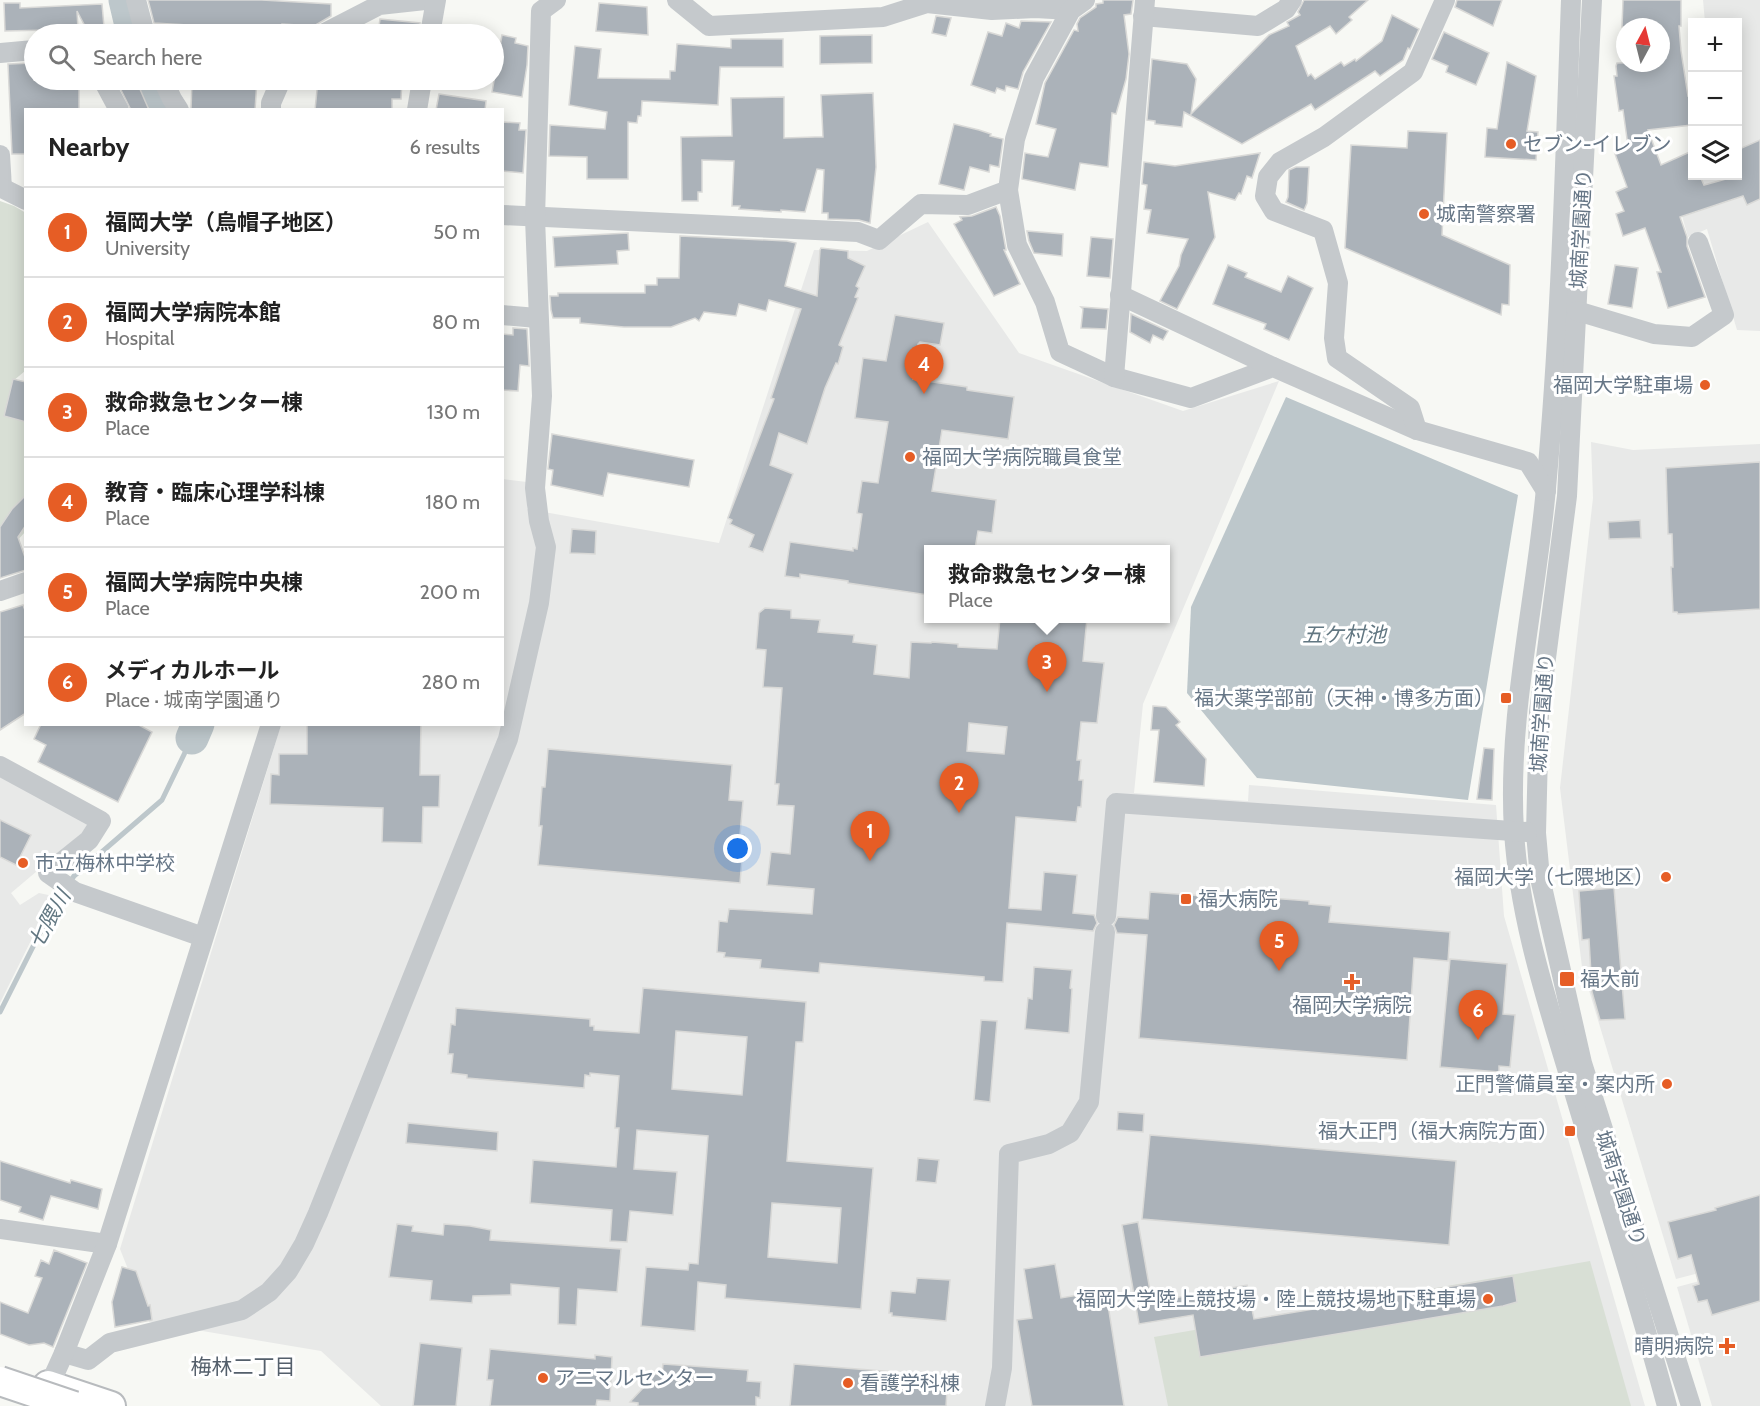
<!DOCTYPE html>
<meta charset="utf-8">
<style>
:root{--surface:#fff;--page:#f2f2f2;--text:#222;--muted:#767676;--line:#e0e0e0;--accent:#e65d25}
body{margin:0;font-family:Cabin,"Noto Sans JP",sans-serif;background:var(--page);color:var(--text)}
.controls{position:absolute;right:18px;top:18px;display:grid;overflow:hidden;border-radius:0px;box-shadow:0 3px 15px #0003}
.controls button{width:54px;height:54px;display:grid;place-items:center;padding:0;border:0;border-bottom:2px solid var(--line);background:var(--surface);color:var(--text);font:30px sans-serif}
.compass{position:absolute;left:1616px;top:18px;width:54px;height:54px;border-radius:50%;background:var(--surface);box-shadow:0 3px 15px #0003;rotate:7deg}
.you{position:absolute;left:738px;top:849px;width:21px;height:21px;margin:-15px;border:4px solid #fff;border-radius:50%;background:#1a73e8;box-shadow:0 0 0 9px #1a73e833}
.badge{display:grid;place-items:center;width:39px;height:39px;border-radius:50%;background:var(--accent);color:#fff;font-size:20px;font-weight:700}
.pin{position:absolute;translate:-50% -50px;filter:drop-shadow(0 2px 3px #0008)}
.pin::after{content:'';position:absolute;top:32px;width:21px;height:18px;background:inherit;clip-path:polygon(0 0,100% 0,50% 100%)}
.popup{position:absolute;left:924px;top:545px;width:246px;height:78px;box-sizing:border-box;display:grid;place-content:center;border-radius:0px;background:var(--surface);filter:drop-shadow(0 2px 4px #0005);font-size:20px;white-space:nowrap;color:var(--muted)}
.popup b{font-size:22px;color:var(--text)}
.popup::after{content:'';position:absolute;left:50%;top:100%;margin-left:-12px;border:12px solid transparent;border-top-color:var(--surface)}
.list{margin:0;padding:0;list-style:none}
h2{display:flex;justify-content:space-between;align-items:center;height:78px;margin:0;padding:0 24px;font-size:26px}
h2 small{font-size:20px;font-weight:400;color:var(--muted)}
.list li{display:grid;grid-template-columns:39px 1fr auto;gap:18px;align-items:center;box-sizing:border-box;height:90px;padding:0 24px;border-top:2px solid var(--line)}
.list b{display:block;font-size:22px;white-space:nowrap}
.list p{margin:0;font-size:20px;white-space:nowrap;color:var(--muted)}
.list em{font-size:20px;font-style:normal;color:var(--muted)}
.icon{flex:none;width:33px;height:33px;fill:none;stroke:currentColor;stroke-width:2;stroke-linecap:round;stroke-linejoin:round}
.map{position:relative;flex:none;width:1760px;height:1406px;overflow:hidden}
.search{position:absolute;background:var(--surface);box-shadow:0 3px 15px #0003;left:24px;top:24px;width:480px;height:66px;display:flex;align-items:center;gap:15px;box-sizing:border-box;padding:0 21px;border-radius:33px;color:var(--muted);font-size:22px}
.panel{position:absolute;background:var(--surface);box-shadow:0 3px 15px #0003;left:24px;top:108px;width:480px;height:618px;border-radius:0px}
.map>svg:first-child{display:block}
</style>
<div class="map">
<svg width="1760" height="1406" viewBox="0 0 1760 1406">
<rect width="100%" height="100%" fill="#f7f8f4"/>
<g fill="#e8e9e8" fill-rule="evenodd">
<polygon points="1703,0 1760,0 1760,331 1737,330 1707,229 1688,237 1667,163 1692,156 1692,176 1738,176 1738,22 1705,22"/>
<path d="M928 222 1019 353 1183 411 1279 381 1143 704 1134 793 1248 801 1249 785 1496 805 1504 916 1645 1406H381L321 1351 149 1322 120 1249 281 725 502 724 503 479 527 482V509L719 543 814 250 867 251ZM928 550H1166V618H928Z"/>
<polygon points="1591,442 1633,450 1760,444 1760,1257 1676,1279 1582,967 1560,788 1593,498"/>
<polygon points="0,774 89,821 82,833 11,893 20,905 39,893 53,896 0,1003"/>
<polygon points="1760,1265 1760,1406 1712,1406 1677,1287"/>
</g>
<g fill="#d8dfd5">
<polygon points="0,201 14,206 26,213 25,371 13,381 10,396 25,415 25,532 9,550 0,550"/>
<polygon points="1590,1261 1631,1406 1168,1406 1154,1337"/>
</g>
<polygon fill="#bdc7cb" points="1286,397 1518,495 1468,800 1257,778 1187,693 1191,607"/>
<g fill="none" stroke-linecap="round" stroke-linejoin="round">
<polyline stroke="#bdc7cb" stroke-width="5" points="0,1012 53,907 74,876 162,800 192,738"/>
<g stroke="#bdc7cb" stroke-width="33">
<polyline points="125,0 133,34"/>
<polyline points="150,80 170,110"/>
<polyline points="192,738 198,724"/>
</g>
</g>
<g fill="#abb2b9" stroke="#d9d9d7" stroke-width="1.5" fill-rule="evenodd">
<polygon points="148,0 262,0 331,4 331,16 314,26 282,24 282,27 259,26 258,29 154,23"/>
<polygon points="1103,0 1133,0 1131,14 1124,15 1129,54 1126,79 1116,114 1112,113 1108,167 1080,163 1075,190 1022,179 1025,153 1048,157 1056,129 1036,124 1045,83 1074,30 1078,31 1077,24 1080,18 1096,7 1096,4 1103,3"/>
<polygon points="1304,0 1368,0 1349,17 1352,20 1336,34 1330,26 1296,46 1308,76 1311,74 1315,79 1341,62 1344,66 1355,59 1356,61 1382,41 1392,15 1419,29 1410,49 1408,48 1403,60 1380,76 1375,71 1315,110 1311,104 1242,144 1184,112 1182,127 1155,124 1155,121 1147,120 1152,59 1187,64 1196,79 1191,114 1269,35 1289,26 1287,22 1300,15 1298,12"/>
<polygon points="1457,0 1502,0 1493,26 1455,7"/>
<polygon points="1623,0 1681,0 1681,26 1679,26 1681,51 1688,96 1692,95 1692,125 1648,130 1661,165 1692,151 1692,176 1700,176 1704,185 1737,176 1737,150 1760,140 1760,199 1747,205 1743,196 1680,217 1687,237 1687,246 1705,297 1668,308 1657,272 1661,272 1645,228 1623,236 1616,214 1624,211 1616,192 1627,187 1614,151 1628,146 1623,110 1619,111 1614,76 1617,76 1616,66 1617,63 1661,63 1661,27 1622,27"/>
<polygon points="4,3 20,3 20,8 102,4 104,27 86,28 77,11 78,29 74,29 74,32 50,33 50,30 5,31"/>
<polygon points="599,3 647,7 648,35 596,31"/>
<polygon points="936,16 951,18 946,36 932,33"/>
<polygon points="380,19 420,23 418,34 378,34"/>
<polygon points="1021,21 1051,22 1023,72 1018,89 1006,86 1005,91 997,88 995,93 971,85 988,32 1002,36 1006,23 1019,28"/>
<polygon points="1444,32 1489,53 1476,85 1446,72 1448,66 1432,59"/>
<polygon points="502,35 516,38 515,43 528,46 527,65 522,97 492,92"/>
<polygon points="872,35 872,63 820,64 820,36"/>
<polygon points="731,39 783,39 783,67 720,67 718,105 642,101 641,116 638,116 637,123 628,122 628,179 587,179 587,157 549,156 550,125 605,129 607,112 569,105 575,46 601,49 598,78 670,79 670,71 675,71 677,44 731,48"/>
<polygon points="1507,62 1536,76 1527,131 1538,132 1536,160 1485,157 1487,128 1497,129"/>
<polygon points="34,63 34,80 79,80 79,110 26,110 26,154 12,154 8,64"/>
<polygon points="116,80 136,80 149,110 131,110"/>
<polygon points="192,80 257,80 255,110 191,110"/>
<polygon points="318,80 402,80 401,99 392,99 392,110 315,110"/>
<polygon points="873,93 876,167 870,223 859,220 828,219 828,213 822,213 824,170 817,169 805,212 781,210 781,212 739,209 740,206 732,206 734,161 702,160 702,192 698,192 698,201 682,201 681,137 732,136 731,98 784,97 784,138 815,137 823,137 821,95"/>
<polygon points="439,94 486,101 485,110 436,110"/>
<polygon points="502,122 520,123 519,130 526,130 523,173 502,171"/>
<polygon points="954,124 979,130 991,134 990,136 1003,139 999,167 990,165 989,172 970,167 964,190 939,184"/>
<polygon points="1408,131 1447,133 1442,235 1510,265 1509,305 1502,304 1501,315 1345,248 1351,145 1407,148"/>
<polygon points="1260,153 1252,178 1247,176 1241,194 1239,193 1235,200 1208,192 1215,237 1177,309 1160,301 1179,266 1181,255 1188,239 1147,233 1151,210 1144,209 1147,185 1142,184 1144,162 1175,166"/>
<polygon points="1296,167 1309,167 1307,203 1304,210 1286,202 1288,197 1289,170"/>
<polygon points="996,207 1000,216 1006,250 1004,250 1020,284 994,296 954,224 962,220 960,217 972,216"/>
<polygon points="1027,231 1063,234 1062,256 1034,253 1029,241"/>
<polygon points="628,233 629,250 617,251 618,264 555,267 553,237"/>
<polygon points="680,236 787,241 796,243 785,286 817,296 820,250 821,248 848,251 848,258 865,266 856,286 859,288 855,297 858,298 839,345 843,347 838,364 836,363 825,388 807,444 779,433 770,465 793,474 763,552 749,547 754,535 730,524 732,520 728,518 774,399 771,398 801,309 769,300 766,311 739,304 736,316 704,312 699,321 695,318 671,327 624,327 580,323 580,318 553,318 551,310 550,296 558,296 558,293 645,293 645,285 657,285 657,278 679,278"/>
<polygon points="1091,237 1113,239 1110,278 1087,276"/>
<polygon points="1228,265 1247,273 1245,277 1281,292 1288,276 1313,288 1289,340 1264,329 1266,324 1213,304"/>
<polygon points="1615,265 1638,268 1632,308 1608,304"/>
<polygon points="1081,307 1108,309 1106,329 1081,328 1083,309"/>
<polygon points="1131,314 1168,331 1163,340 1153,335 1150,343 1130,332"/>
<polygon points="895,315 944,323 940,345 920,342 918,344 913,379 967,387 967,390 1014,397 1008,439 942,430 932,491 996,500 992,533 978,531 975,549 928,549 928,595 848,583 848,581 800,574 800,578 785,576 790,542 853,551 853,548 857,549 862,514 857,513 862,481 878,483 888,422 855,418 863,358 886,361"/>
<polygon points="513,328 527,329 529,366 520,365 518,391 502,390 502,334 513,335"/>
<polygon points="13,379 26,382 26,422 4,416"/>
<polygon points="552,434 694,460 689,487 608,473 603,496 551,485 553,470 548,469"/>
<polygon points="1760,462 1760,609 1678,614 1677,612 1673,612 1671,567 1673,567 1672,534 1668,534 1666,468"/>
<polygon points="26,495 26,525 18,537 26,560 26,570 0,578 0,527 12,509"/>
<polygon points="1640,520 1641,538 1609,539 1608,522"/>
<polygon points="572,529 596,531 595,554 570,553"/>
<polygon points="23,605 26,613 26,713 0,730 0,612"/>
<path d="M765 608 791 610V618L820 620 818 632 854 635 853 642 877 645 874 674 909 678 911 642 931 643 932 642 958 644V647L997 649 1000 618H1087L1083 661 1104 663 1097 723 1081 722 1077 760H1081L1079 780H1083L1081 807H1078L1076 822 1016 817 1009 908 1041 910 1044 872 1077 875 1073 913 1094 915 1097 923 1093 931 1007 923 1003 982 984 981V977L820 963 819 973 760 968 761 960 724 957 725 953 717 952 719 921 727 922 729 909 812 914 814 889 767 885 771 852 790 854 794 806 777 805 779 784H775L782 688 763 687 766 650 756 649 759 613ZM969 723 1007 727 1004 754 967 751Z"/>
<polygon points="1153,706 1166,707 1180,722 1176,725 1206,759 1204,786 1154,782 1159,730 1151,730"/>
<polygon points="41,724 137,724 152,732 118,802 38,762 46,745 34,739"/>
<polygon points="307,724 421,724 420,775 440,775 439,807 423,807 422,843 382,842 383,808 270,804 271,774 279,775 279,754 307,754"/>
<polygon points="1484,748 1494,749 1492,800 1477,799"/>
<polygon points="548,749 732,765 729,800 743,801 740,835 744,835 740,883 538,865 542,826 539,826 542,787 545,787"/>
<polygon points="0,820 31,835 16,865 0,857"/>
<polygon points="1614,888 1625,1019 1600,1020 1592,992 1589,939 1582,940 1579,891"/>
<polygon points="1150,892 1257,900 1258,897 1309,901 1309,904 1331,906 1329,922 1450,932 1448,961 1414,958 1407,1060 1139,1038 1147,935 1117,933 1114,925 1118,917 1148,919"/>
<polygon points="1450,959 1507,964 1503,1014 1515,1015 1510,1067 1499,1066 1499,1072 1440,1067"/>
<polygon points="1034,967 1072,970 1070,988 1072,989 1069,1033 1025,1029 1028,998 1032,999"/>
<path d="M643 988 806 1002 803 1042H796L787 1161 873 1168 861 1309 725 1298 726 1285 698 1282 695 1331 641 1326 646 1267 688 1270 689 1263 698 1264 708 1136 637 1130 634 1169 677 1172 673 1215 630 1211 627 1242 610 1241 612 1210 530 1203 533 1160 616 1167 619 1128H615L619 1076 590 1073V1076L585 1075 584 1088 467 1078V1075L451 1073 453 1054H448L451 1024 455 1025 456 1008 590 1019V1026H594V1030L639 1033ZM676 1031 747 1037 742 1095 672 1089ZM772 1203 841 1208 837 1263 768 1257Z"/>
<polygon points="981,1020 997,1021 990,1102 974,1100"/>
<polygon points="1118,1112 1144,1114 1143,1132 1117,1130"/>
<polygon points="408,1123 498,1132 497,1151 406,1143"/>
<polygon points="1150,1135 1456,1161 1449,1245 1142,1219"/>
<polygon points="918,1158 939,1160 936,1183 916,1181"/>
<polygon points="0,1161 70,1183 71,1180 102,1189 98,1209 51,1196 43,1220 19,1212 21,1207 0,1200"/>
<polygon points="1760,1195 1760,1301 1712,1315 1707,1300 1698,1302 1693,1286 1699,1284 1691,1255 1678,1259 1668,1222 1716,1210 1715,1208"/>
<polygon points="1138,1222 1152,1302 1247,1285 1254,1319 1513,1276 1517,1302 1503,1306 1200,1357 1193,1315 1139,1324 1122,1225"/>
<polygon points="397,1224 413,1226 412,1231 443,1235 444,1224 470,1226 491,1230 490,1240 621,1249 617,1292 578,1289 576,1325 558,1324 559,1288 511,1284 511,1295 473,1296 472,1303 430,1300 432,1281 389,1277"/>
<polygon points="54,1250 87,1263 53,1347 44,1343 29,1345 0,1334 0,1302 28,1313 42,1278 35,1276 41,1260 49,1264"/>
<polygon points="1055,1264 1061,1298 1090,1293 1093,1308 1108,1305 1124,1406 1032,1406 1017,1320 1032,1318 1024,1269"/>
<polygon points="122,1267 136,1271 148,1306 150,1305 152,1320 115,1327 112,1302"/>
<polygon points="917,1278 950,1280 946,1321 892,1316 892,1313 889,1313 891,1291 915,1293"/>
<polygon points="420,1343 462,1348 456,1406 413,1406"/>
<polygon points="490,1349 595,1359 595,1355 612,1357 610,1401 597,1400 596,1406 490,1406 493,1380 487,1380"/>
<polygon points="663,1364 748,1370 747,1381 761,1382 760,1398 756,1397 756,1406 638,1406 638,1403 630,1402 644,1387 645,1373 662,1375"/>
<polygon points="794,1364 895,1372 895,1378 904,1379 904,1387 947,1390 946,1406 790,1406"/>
</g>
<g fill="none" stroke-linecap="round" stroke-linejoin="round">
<defs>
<polyline id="highway" points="48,1385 111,1406"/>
</defs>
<use href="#highway" stroke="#b8bbbe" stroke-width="32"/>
<g stroke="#c5c9cc" stroke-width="20">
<polyline points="136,0 145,34"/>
<polyline points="677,0 709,26 883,17 927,3 992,10 1035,8 1071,10"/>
<path d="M1571 0C1565 163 1561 326 1546 488 1536 602 1507 715 1514 831 1519 915 1545 995 1569 1075 1602 1186 1637 1295 1667 1406"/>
<polyline points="1592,0 1567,496 1539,712 1536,833 1540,878 1582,1063 1691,1406"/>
<polyline points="1143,16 1258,26 1286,9 1292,0"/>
<polyline points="323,34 379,5 425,0"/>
<polyline points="430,34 436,0"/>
<polyline points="0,53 34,50"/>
<polyline points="103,80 119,110"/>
<polyline points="163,80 172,99 179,110"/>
<polyline points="271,110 271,103 281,80"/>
<polyline points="417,110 422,80"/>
<polyline points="0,155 2,188"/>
<polyline points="0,187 26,200"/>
<polyline points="1008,190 1017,245 1045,302 1060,352 1114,377 1191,398 1273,367 1417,430 1528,462 1546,491"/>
<polyline points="502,215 858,232 879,240 921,204 968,205 1008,190 1015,139 1034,78 1071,10 1085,0"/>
<polyline points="1120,295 1273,367"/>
<polyline points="1577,311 1654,334 1692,337 1724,315 1698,242"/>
<polyline points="502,315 537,318"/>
<polyline points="1114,377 1145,0"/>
<polyline points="1417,430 1410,408 1337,358 1334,338 1338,283 1323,230 1274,211 1265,196 1268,177 1280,162 1324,137 1413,72 1445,0"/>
<polyline points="0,591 26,582"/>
<polyline points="0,766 101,821 89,840 48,873 75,892 203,937"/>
<polyline points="1106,916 1116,803 1527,832"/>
<polyline points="0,1229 107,1244"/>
<polyline points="64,1353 88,1360 110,1343 242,1310 269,1292 288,1271 304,1244 318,1213 508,739 539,603 546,547 539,521 535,488 542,396 535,218 541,11 556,0"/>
<polyline points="45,1395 64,1353 107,1244 271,724"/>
<polyline points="995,1406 1002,1368 1009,1154 1049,1144 1070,1133 1089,1102 1105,932"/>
</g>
<use href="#highway" stroke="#fff" stroke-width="28"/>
<defs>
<polyline id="highway-bridge" points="0,1381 74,1406"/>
</defs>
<use href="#highway-bridge" stroke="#b8bbbe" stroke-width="32" stroke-linecap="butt"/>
<use href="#highway-bridge" stroke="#fff" stroke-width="28"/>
</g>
<g fill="#e65d25" stroke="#fff" stroke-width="2">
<circle cx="1511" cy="144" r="6"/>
<circle cx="1424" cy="214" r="6"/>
<circle cx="1705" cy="385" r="6"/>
<circle cx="910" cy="457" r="6"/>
<rect x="1500" y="692" width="12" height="12" rx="3"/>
<circle cx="23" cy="863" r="6"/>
<circle cx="1666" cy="877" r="6"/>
<rect x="1180" y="893" width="12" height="12" rx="3"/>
<rect x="1559" y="971" width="16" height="16" rx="3"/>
<path d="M1349 973h6v6h6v6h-6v6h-6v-6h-6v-6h6z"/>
<circle cx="1667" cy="1084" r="6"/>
<rect x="1564" y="1125" width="12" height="12" rx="3"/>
<circle cx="1488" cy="1299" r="6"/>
<path d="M1724 1337h6v6h6v6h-6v6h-6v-6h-6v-6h6z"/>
<circle cx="543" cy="1378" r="6"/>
<circle cx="848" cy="1383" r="6"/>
</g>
<g text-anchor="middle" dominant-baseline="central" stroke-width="6" stroke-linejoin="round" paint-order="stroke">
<g font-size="20" fill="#667686" stroke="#fff" text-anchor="start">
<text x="1523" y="144">セブン-イレブン</text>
<text x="1436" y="214">城南警察署</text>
<text x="1693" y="385" text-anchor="end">福岡大学駐車場</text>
<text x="922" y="457">福岡大学病院職員食堂</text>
<text x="1494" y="698" text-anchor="end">福大薬学部前（天神・博多方面）</text>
<text x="35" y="863">市立梅林中学校</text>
<text x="1654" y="877" text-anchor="end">福岡大学（七隈地区）</text>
<text x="1198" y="899">福大病院</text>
<text x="1580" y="979">福大前</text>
<text x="1352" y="1005" text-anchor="middle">福岡大学病院</text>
<text x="1655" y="1084" text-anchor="end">正門警備員室・案内所</text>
<text x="1558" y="1131" text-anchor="end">福大正門（福大病院方面）</text>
<text x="1476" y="1299" text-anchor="end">福岡大学陸上競技場・陸上競技場地下駐車場</text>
<text x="1714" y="1346" text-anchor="end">晴明病院</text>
<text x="555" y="1378">アニマルセンター</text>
<text x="860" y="1383">看護学科棟</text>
</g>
<g font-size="20" fill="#667686" stroke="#fff">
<text transform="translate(1581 229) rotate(-87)">城南学園通り</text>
<text transform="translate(1542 713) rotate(-86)">城南学園通り</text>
<text transform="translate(1621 1188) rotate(72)">城南学園通り</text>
</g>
<g font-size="21" font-style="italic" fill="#627782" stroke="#fff">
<text x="1344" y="634">五ケ村池</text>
<text transform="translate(49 919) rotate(-61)">七隈川</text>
</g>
<g font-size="21" fill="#545f6b" stroke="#fff">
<text x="243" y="1366">梅林二丁目</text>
</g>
</g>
</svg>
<div class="controls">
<button>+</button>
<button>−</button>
<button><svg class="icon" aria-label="layers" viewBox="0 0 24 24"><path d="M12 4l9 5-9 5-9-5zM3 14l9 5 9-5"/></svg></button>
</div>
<svg class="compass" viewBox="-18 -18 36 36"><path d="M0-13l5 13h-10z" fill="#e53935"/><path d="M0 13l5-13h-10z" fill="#767676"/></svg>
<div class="you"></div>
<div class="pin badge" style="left:870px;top:861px">1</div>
<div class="pin badge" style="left:959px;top:813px">2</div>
<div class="pin badge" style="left:1047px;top:692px">3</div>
<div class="popup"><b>救命救急センター棟</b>Place</div>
<div class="pin badge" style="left:924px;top:394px">4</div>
<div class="pin badge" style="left:1279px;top:971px">5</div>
<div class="pin badge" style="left:1478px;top:1040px">6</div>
<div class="search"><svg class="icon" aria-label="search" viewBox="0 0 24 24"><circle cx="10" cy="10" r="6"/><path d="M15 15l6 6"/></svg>Search here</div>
<section class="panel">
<h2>Nearby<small>6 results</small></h2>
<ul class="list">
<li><span class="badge">1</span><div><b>福岡大学（烏帽子地区）</b><p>University</p></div><em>50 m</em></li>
<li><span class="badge">2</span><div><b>福岡大学病院本館</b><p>Hospital</p></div><em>80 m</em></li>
<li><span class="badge">3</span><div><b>救命救急センター棟</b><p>Place</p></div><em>130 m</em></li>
<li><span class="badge">4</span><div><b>教育・臨床心理学科棟</b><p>Place</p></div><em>180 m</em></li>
<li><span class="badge">5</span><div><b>福岡大学病院中央棟</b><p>Place</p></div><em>200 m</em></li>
<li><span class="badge">6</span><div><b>メディカルホール</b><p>Place · 城南学園通り</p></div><em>280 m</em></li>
</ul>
</section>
</div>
